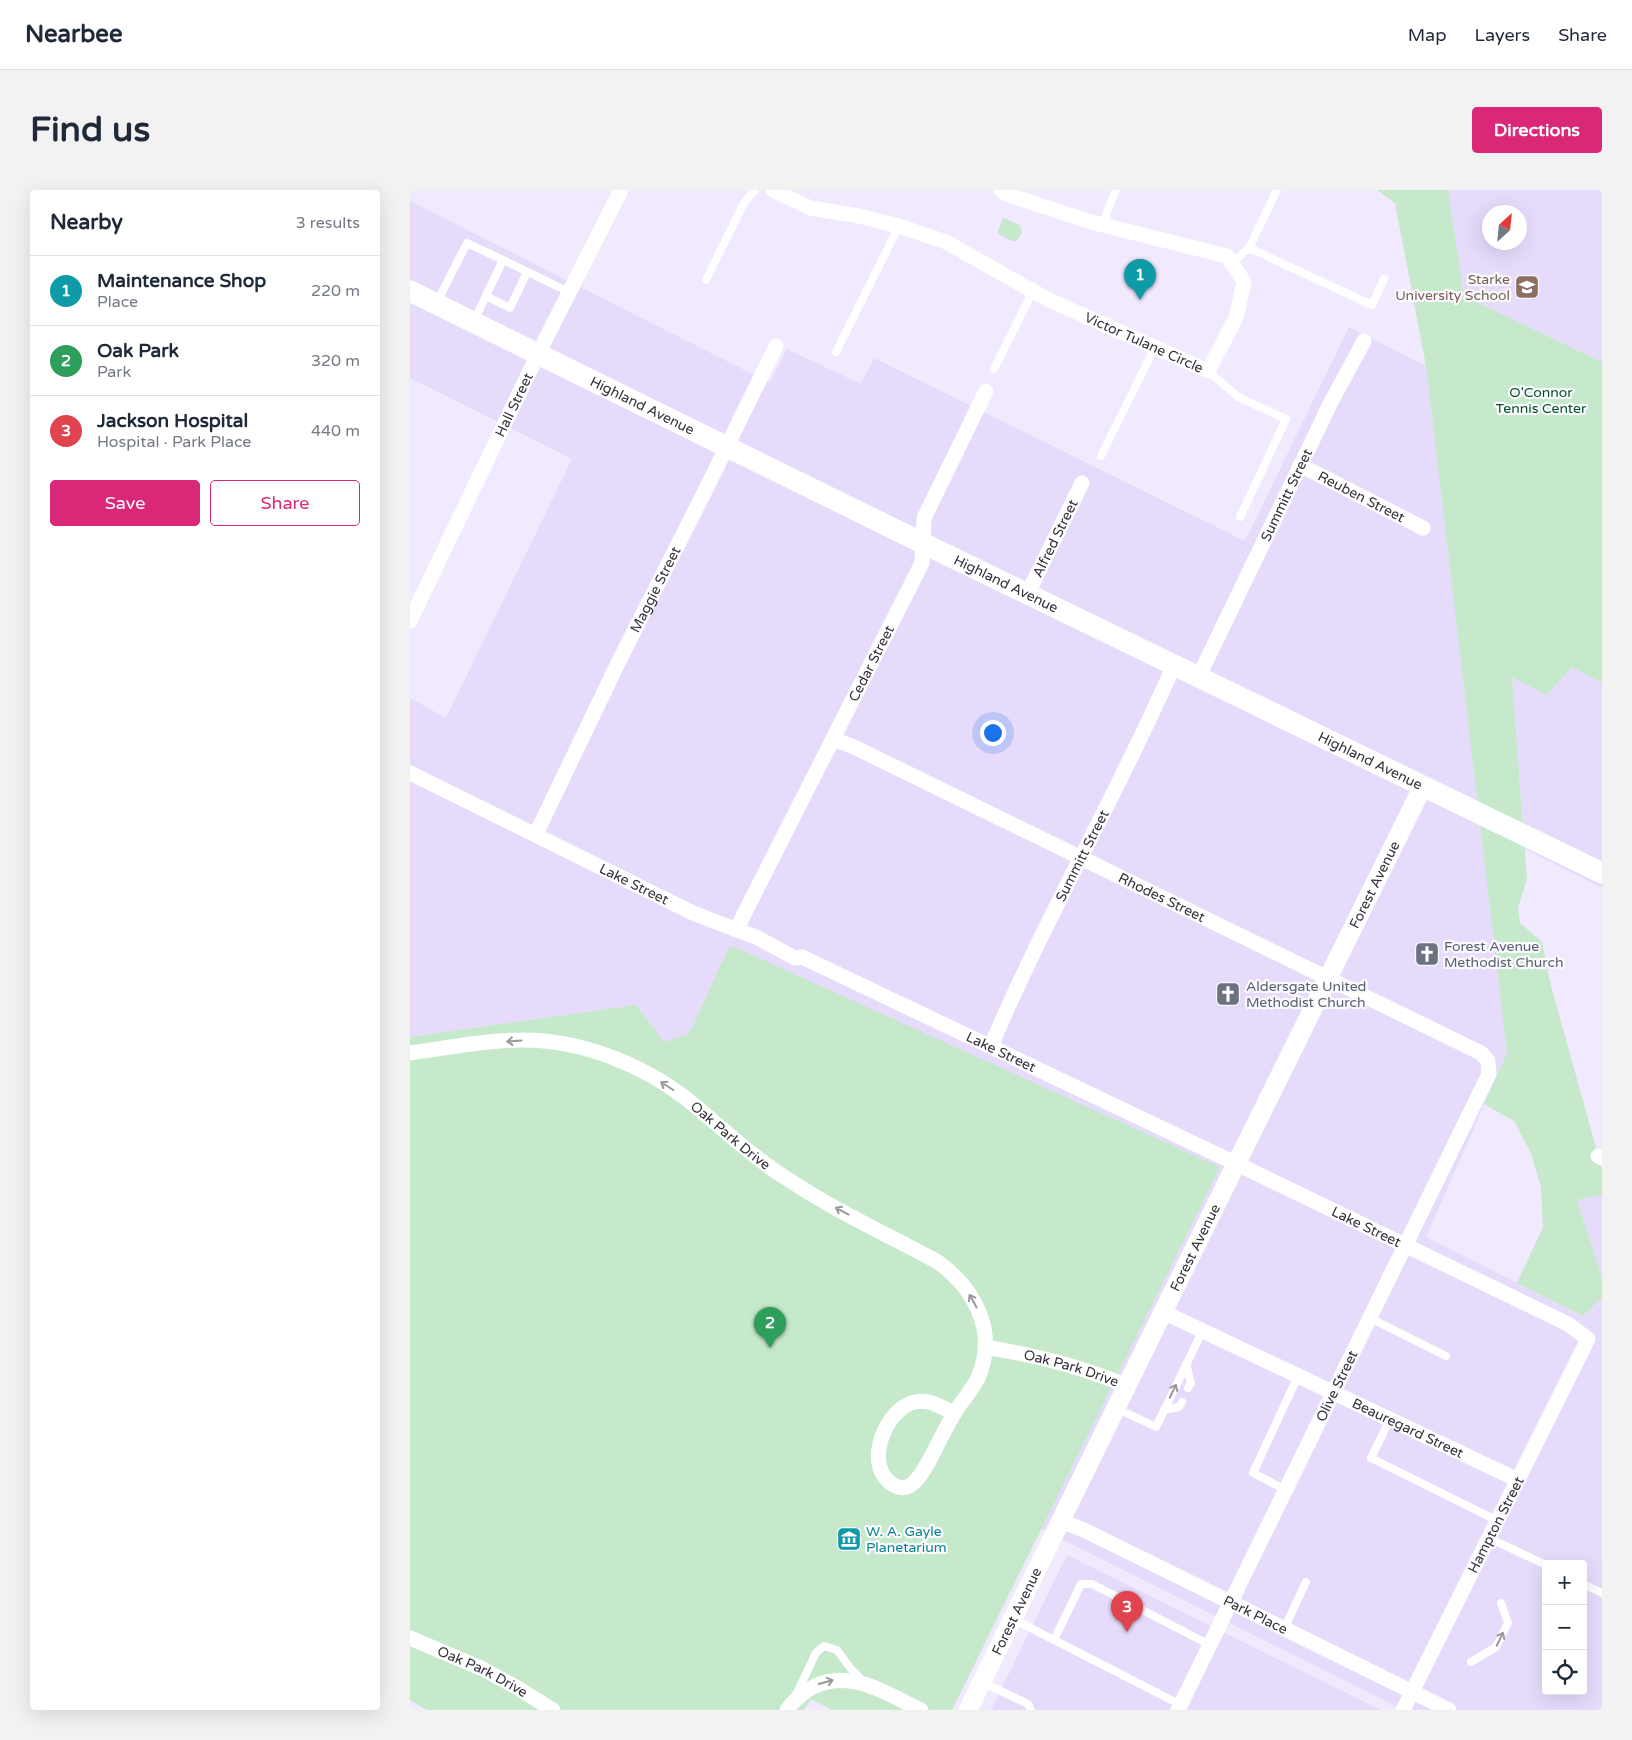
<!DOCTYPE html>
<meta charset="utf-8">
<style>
:root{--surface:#fff;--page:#f2f2f3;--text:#1f2937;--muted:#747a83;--line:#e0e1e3;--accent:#db2777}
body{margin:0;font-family:"Varela Round",sans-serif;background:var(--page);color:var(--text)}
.controls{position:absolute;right:15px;bottom:15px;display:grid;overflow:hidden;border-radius:5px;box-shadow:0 5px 20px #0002}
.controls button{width:45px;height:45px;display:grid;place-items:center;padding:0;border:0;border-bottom:1px solid var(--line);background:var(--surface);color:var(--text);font:25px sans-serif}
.compass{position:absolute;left:1072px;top:15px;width:45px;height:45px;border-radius:50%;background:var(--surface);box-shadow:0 5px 20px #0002;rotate:27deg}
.you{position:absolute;left:582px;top:542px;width:18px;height:18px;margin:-12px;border:4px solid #fff;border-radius:50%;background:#1a73e8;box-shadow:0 0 0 8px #1a73e833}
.badge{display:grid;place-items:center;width:32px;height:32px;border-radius:50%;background:var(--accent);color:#fff;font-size:16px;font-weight:700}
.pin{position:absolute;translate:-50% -41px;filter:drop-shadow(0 1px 2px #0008)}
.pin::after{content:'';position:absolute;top:26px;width:18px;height:15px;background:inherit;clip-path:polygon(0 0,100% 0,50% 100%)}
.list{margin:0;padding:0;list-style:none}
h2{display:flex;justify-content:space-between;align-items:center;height:65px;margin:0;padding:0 20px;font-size:21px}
h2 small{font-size:16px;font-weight:400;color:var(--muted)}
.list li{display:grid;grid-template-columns:32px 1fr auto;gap:15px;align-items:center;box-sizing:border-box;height:70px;padding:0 20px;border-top:1px solid var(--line)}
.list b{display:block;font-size:19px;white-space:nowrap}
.list p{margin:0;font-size:16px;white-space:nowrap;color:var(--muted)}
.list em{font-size:16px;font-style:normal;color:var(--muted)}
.actions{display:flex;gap:10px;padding:15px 20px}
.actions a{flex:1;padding:11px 0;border:1px solid var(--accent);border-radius:5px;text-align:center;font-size:18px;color:var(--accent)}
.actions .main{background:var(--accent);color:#fff}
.icon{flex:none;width:28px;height:28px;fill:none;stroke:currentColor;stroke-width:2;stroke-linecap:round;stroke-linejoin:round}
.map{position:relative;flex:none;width:1192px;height:1520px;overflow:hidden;border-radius:5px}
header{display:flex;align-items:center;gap:30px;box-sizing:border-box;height:70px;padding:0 25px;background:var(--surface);border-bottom:1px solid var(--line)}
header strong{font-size:24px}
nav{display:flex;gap:28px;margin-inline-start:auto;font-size:18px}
.intro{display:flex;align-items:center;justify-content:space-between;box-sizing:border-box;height:120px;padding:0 30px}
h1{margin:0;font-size:35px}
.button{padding:12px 22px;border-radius:5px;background:var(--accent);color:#fff;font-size:18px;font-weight:700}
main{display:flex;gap:30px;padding:0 30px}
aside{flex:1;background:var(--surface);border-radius:5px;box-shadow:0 5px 20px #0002}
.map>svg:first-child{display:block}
</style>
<header>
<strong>Nearbee</strong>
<nav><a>Map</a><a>Layers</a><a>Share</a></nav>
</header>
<div class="intro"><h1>Find us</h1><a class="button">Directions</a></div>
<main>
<aside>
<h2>Nearby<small>3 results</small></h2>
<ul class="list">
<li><span class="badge" style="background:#0f9aa8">1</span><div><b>Maintenance Shop</b><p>Place</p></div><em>220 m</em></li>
<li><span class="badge" style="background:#2e9e5b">2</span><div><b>Oak Park</b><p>Park</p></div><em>320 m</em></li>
<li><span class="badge" style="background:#e0444e">3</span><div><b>Jackson Hospital</b><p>Hospital · Park Place</p></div><em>440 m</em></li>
</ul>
<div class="actions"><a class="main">Save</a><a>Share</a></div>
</aside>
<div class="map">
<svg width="1192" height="1520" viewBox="0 0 1192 1520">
<rect width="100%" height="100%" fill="#f1e9fe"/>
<g fill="#e6dbfb" fill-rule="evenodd">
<path d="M1038 0H1192V172L1054 106ZM1080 22H1110V52H1080Z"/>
<path d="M0 11 360 193 377 159 451 194 464 168 835 351 939 137 1016 176 1097 863 1016 1047 1173 1126 1192 1108V1520H994L631 1339 809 977 320 756 279 844 254 853 226 815 0 847V508L36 528 162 269 0 188ZM1136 1374H1173V1501H1136Z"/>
<polygon points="1162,477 1192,493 1192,698 1115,659 1102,486 1137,505"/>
<polygon points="1192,1005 1192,1088 1167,1010"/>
<polygon points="657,1365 971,1520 581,1520"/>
</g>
<g fill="#c5e9ca">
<polygon points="967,0 1038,0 1054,106 1192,172 1192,493 1162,477 1137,505 1102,487 1117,689 1108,718 1110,733 1132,752 1140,792 1192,979 1192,1005 1167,1010 1192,1088 1192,1108 1173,1126 1107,1093 1133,1037 1131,997 1121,963 1104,931 1074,914 1097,863 1016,176 985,13"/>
<polygon points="593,28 610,35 612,43 606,51 602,51 587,43"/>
<polygon points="320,755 810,977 542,1520 422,1520 401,1509 394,1520 17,1520 0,1510 0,847 226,815 254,852 279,844"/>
</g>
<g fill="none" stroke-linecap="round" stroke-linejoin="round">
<g stroke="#fff" stroke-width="8">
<polyline points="696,36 696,24 706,0"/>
<polyline points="839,58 962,115 974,89"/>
<polyline points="822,73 839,58 867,0"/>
<polyline points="296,90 334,13 345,0"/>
<polyline points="76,106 100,118 117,82"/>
<polyline points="27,112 57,53 93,70"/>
<polyline points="64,131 93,70 159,102"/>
<polyline points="426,162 489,36"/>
<polyline points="584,179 623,101"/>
<polyline points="798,181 828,207 876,229 830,327"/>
<polyline points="691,266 745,157"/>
<polyline points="960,1128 1036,1166"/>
<polyline points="776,1174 781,1193 778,1198"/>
<polyline points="706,1218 746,1237 793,1140"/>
<polyline points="754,1220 769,1217 772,1212"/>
<polyline points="980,1229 961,1268 1088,1331"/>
<polyline points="876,1300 843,1283 888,1186"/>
<polyline points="1079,1348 1136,1375"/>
<polyline points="1173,1394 1192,1403"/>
<polyline points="603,1429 771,1515"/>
<polyline points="874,1439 896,1392"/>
<polyline points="644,1450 671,1394 682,1394 800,1455"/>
<polyline points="1061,1472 1086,1457 1098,1433 1091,1413"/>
<polyline points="572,1492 618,1514 621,1520"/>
<polyline points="386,1505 406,1463 414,1456 427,1460 441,1479 453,1491"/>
</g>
<g stroke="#fff" stroke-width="15">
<path id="s1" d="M363 0 400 18 449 26 489 36 536 52 637 109 798 181 826 128 834 92 817 66 681 32 596 4 591 0"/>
<path id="s2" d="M890 275 1013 338"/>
<path id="s3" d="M618 403 672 293"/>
<path id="s4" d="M0 431 128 164 211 0"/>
<path id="s5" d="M789 486 921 212 954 151"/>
<path id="s6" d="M423 549 444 557 1071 863 1078 871 1079 884 768 1520"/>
<path id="s7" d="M0 583 283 723 348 748 385 768 392 767 827 974 1158 1134 1178 1149 993 1520"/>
<path id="s8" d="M126 644 208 473 298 295 366 156"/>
<path id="s9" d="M326 740 512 373 514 328 576 201"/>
<path id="s10" d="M581 856C636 726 708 604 764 475"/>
<path id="s11" d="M0 863C37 858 75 850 113 850 171 850 232 874 278 910 311 937 342 967 379 990 426 1021 478 1045 528 1072 565 1099 588 1142 568 1188 562 1200 552 1211 545 1222 541 1229 537 1236 534 1242 526 1256 513 1289 499 1296 489 1301 480 1294 474 1286 458 1263 479 1217 505 1212 520 1209 531 1217 544 1223"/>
<polyline points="1188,966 1192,968"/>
<path id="s12" d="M753 1122 1108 1290"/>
<path id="s13" d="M575 1157C624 1165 671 1176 717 1196"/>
<path id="s14" d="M651 1331 674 1340 1039 1520"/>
<path id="s15" d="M0 1448 73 1479 106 1497 143 1520"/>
<path d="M377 1520C384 1510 392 1503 403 1497 441 1478 477 1504 511 1520"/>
</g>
<path stroke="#fff" stroke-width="19" id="s16" d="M558 1520 753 1122 1013 596"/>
<path stroke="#fff" stroke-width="21" id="s17" d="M0 101 490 342 1192 683"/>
</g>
<defs><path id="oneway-shaft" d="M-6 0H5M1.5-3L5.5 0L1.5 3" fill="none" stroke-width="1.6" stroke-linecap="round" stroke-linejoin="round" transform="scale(1.25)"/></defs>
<g stroke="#9a989d">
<use href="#oneway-shaft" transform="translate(104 851) rotate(176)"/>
<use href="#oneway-shaft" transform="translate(257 896) rotate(-148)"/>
<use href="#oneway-shaft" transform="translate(432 1021) rotate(-152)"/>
<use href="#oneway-shaft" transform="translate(563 1111) rotate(-119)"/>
<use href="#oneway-shaft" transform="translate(763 1201) rotate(-64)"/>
<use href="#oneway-shaft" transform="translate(1090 1449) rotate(-64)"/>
<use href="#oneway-shaft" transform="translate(416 1492) rotate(-16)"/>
</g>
<defs>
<symbol id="school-square" viewBox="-11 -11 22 22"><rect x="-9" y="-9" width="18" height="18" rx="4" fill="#8d6e63" stroke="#fbfaff"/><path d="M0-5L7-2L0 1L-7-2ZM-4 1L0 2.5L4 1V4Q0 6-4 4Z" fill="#fff"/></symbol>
<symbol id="church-square" viewBox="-11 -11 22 22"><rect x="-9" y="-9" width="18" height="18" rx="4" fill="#6b7280" stroke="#fbfaff"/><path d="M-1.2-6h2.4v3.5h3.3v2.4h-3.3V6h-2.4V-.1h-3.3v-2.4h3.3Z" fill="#fff"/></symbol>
<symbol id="museum-square" viewBox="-11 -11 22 22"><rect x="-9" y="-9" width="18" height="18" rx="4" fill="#0f9aa8" stroke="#fbfaff"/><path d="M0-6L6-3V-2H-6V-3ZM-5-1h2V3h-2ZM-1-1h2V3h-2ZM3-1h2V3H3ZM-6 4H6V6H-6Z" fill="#fff"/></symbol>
</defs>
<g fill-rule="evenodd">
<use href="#school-square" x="1103" y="83" width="28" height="28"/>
<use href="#church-square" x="1003" y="750" width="28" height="28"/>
<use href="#church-square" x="804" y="790" width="28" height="28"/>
<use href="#museum-square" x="425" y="1335" width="28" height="28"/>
</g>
<g text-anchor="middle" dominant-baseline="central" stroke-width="4.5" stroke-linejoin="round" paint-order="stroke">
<g font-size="14" fill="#785e54" stroke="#fbfaff" text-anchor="end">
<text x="1100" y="89">Starke<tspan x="1100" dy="16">University School</tspan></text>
</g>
<g font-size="14" fill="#34313b" stroke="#fbfaff">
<text stroke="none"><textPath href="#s1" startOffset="404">Victor Tulane Circle</textPath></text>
<text stroke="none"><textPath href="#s4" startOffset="240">Hall Street</textPath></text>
<text stroke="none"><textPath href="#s17" startOffset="259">Highland Avenue</textPath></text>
<text stroke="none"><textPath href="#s5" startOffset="201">Summitt Street</textPath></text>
<text stroke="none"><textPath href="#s2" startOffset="69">Reuben Street</textPath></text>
<text stroke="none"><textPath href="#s3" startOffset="61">Alfred Street</textPath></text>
<text stroke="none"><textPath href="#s17" startOffset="664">Highland Avenue</textPath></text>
<text stroke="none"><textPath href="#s8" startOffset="272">Maggie Street</textPath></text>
<text stroke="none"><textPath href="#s9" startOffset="299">Cedar Street</textPath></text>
<text stroke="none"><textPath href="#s17" startOffset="1069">Highland Avenue</textPath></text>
<text stroke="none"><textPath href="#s10" startOffset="211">Summitt Street</textPath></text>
<text stroke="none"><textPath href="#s7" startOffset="250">Lake Street</textPath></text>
<text stroke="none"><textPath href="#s16" startOffset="920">Forest Avenue</textPath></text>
<text stroke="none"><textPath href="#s6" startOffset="365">Rhodes Street</textPath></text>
<text stroke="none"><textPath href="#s7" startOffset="655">Lake Street</textPath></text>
<text stroke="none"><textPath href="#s11" startOffset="348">Oak Park Drive</textPath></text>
<text stroke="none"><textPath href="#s7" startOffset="1060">Lake Street</textPath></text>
<text stroke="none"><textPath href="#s16" startOffset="515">Forest Avenue</textPath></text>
<text stroke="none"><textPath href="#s13" startOffset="89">Oak Park Drive</textPath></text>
<text transform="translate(927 1196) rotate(-64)">Olive Street</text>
<text stroke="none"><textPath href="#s12" startOffset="271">Beauregard Street</textPath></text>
<text transform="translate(1086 1335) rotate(-63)">Hampton Street</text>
<text stroke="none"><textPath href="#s16" startOffset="110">Forest Avenue</textPath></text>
<text stroke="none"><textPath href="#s14" startOffset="216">Park Place</textPath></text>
<text stroke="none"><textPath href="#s15" startOffset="80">Oak Park Drive</textPath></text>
</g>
<g font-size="14" fill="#035220" stroke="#fbfaff">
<text x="1131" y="202">O'Connor<tspan x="1131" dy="16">Tennis Center</tspan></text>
</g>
<g font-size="14" fill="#5b616d" stroke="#fbfaff" text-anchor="start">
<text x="1034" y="756">Forest Avenue<tspan x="1034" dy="16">Methodist Church</tspan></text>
<text x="836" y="796">Aldersgate United<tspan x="836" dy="16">Methodist Church</tspan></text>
</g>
<g font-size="14" fill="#0d838f" stroke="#fbfaff" text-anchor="start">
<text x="456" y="1341">W. A. Gayle<tspan x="456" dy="16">Planetarium</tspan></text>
</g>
</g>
</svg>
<div class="controls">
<button>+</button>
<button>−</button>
<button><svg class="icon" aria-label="locate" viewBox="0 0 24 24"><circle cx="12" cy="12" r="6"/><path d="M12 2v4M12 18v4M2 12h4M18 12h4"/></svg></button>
</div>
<svg class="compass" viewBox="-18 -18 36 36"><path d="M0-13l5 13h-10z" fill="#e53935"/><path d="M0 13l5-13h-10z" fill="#747a83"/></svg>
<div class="you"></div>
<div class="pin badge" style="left:730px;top:110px;background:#0f9aa8">1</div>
<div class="pin badge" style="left:360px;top:1158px;background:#2e9e5b">2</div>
<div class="pin badge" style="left:717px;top:1442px;background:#e0444e">3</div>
</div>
</main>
